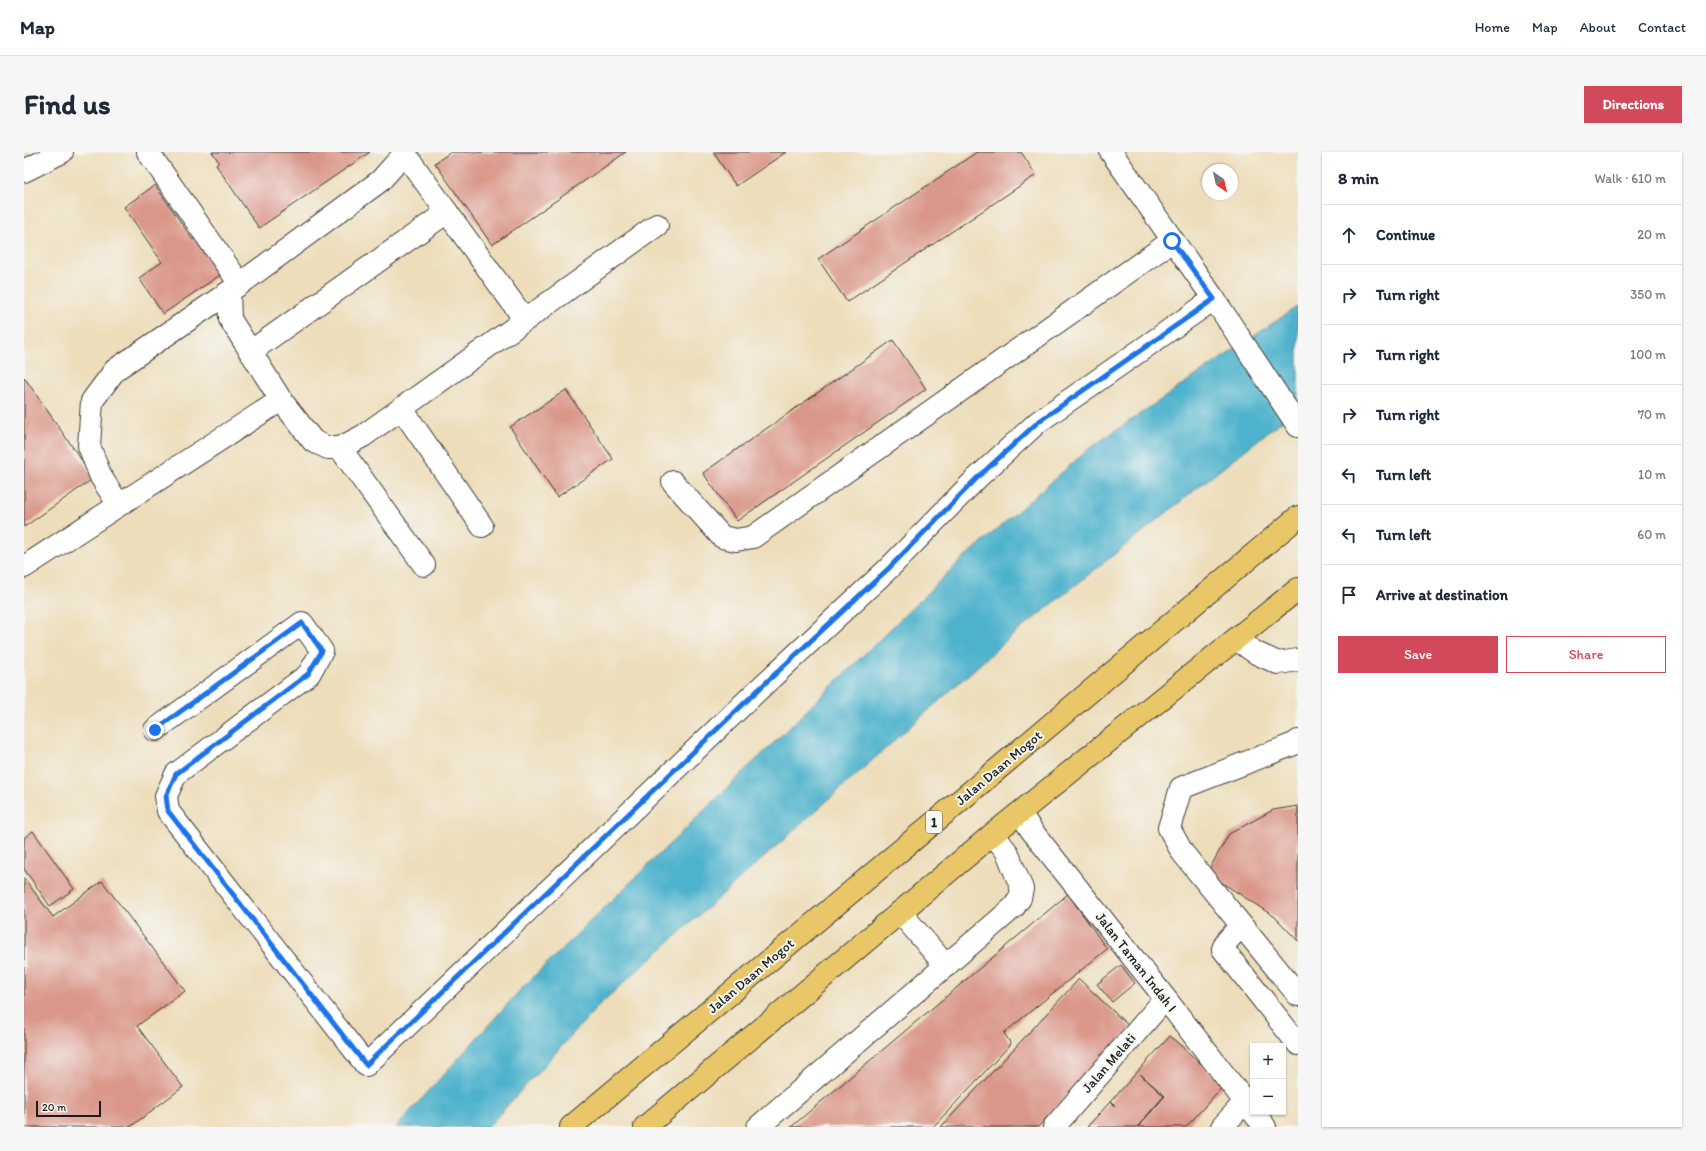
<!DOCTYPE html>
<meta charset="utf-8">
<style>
:root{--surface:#fff;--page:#f6f6f7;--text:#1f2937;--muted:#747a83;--line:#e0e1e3;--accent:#d1495b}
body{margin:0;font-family:Itim,sans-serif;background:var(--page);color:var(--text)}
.controls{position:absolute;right:12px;bottom:12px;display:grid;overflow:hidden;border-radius:0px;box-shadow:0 1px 3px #0004}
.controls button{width:36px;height:36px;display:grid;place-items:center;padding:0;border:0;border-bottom:1px solid var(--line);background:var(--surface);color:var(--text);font:20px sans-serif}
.compass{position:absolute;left:1178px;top:12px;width:36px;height:36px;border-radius:50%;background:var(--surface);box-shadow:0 1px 3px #0004;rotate:146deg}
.scale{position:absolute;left:12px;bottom:10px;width:65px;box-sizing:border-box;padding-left:4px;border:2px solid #1c1c1c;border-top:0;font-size:11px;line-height:14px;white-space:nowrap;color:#1c1c1c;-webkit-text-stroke:3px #f6f6f2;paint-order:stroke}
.stop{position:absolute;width:12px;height:12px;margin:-9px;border:3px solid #1a73e8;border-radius:50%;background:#fff}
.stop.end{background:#1a73e8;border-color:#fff;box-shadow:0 1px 4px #0008}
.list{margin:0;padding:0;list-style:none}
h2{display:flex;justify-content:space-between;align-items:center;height:52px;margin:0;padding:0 16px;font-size:17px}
h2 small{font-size:13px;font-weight:400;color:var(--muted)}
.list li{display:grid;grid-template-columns:26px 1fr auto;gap:12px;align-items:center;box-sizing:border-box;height:60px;padding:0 16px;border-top:1px solid var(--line)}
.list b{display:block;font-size:15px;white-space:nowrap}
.list em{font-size:13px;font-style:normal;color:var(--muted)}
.actions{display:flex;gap:8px;padding:12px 16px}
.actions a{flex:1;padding:9px 0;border:1px solid var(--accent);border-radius:0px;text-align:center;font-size:14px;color:var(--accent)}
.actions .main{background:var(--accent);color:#fff}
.icon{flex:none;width:22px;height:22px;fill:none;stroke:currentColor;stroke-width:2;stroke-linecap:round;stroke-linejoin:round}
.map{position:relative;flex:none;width:1274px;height:975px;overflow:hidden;border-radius:0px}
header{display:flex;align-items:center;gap:24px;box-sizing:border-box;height:56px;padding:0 20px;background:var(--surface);border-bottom:1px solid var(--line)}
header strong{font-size:19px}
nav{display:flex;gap:22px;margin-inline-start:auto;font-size:14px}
.intro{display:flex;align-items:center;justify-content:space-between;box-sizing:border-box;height:96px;padding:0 24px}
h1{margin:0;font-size:28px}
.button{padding:10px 18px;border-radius:0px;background:var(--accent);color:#fff;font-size:14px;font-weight:700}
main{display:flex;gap:24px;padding:0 24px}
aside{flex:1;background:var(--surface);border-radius:0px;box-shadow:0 1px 3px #0004}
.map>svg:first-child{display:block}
</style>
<header>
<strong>Map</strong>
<nav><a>Home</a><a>Map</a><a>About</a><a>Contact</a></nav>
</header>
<div class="intro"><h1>Find us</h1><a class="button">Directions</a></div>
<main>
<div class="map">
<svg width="1274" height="975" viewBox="0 0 1274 975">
<rect width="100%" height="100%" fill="#f6f6f2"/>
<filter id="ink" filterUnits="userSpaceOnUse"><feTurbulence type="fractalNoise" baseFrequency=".025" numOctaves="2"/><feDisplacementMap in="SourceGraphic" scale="8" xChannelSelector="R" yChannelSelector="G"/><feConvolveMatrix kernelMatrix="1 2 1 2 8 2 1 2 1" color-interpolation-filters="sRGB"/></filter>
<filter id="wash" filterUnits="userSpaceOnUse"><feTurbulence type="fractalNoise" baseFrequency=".012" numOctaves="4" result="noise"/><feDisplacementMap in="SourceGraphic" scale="16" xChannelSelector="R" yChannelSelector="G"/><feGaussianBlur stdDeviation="0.9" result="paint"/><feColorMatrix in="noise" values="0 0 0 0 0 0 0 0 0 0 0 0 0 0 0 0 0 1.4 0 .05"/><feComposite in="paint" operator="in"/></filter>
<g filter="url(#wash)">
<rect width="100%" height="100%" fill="#edddba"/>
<polygon fill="#4db2cc" stroke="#346774" points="1274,154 1274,256 984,487 576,852 464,975 372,975 500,834 932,413 1066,296"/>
<g id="blocks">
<g fill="#da9689">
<polygon points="188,0 346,0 235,76 192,13 195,10"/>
<polygon points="427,0 602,0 468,93 411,11"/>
<polygon points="689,0 762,0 712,34"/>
<polygon points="953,0 997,0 1012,23 823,150 794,107"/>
<polygon points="131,33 169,88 171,87 196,123 139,162 115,126 138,110 100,55"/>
<polygon points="869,188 902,237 713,369 679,321"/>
<polygon points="0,225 70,326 0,375"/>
<polygon points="542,238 589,307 533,345 486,275"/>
<polygon points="1274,654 1274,789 1251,765 1183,721 1205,682 1249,658"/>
<polygon points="9,679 50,737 26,754 0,717 0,686"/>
<polygon points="0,726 29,765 78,729 161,839 113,874 159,935 106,975 0,975"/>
<polygon points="1044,742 1083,797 980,881 987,892 909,975 767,975"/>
<polygon points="1097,813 1111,831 1088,850 1073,832"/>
<polygon points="1055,827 1107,876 1014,975 917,975"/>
<polygon points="1146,884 1200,933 1162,975 1114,975 1141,944 1116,922 1140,944 1113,975 1063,975 1086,950 1091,954 1086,950"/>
</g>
</g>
</g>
<g filter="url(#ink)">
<use href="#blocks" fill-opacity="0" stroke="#3b3934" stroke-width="1"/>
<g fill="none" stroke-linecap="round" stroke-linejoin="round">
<defs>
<g id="minor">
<polyline points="124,0 216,132"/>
<polyline points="1087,0 1190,147 1274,274"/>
<polyline points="381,2 501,168 339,284 316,296 304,296 289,289 257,248 206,167 205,140 356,29 382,0"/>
<polyline points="0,19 38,0"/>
<polyline points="501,168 633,73"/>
<polyline points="226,200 423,60"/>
<polyline points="378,257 458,374"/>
<polyline points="316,296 400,413"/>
<polyline points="649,330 698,385 712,388 729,385 1148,89"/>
<polyline points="95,353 257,248"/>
<polyline points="0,415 95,353 77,325 65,294 68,249 91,218 205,140"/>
<polyline points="1212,487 1232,501 1254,511 1274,508"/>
<polyline points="131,578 278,471 298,499 285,522 152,622 142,644 144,659 342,913 733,539 865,416 953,326 1014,270 1190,147"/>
<polyline points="1274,589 1270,592 1157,636 1145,676 1158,700 1274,843"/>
<polyline points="996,661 1008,679 1141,846 1229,960"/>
<polyline points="876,760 922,814"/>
<polyline points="1217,774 1202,790 1199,797 1274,892"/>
<polyline points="1229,960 1241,975"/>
<polyline points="734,975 990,755 996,746 998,737 983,700 969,682"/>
<polyline points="1030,975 1141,847"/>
<polyline points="1198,975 1221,950"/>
</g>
<g id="highway">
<polyline points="547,975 1274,365"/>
<polyline points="621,975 969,682 1274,437"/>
</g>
</defs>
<use href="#minor" stroke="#3b3934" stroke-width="24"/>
<use href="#highway" stroke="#3b3934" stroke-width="24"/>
<use href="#minor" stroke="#fff" stroke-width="22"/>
<use href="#highway" stroke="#e9c769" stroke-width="22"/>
</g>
</g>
<g fill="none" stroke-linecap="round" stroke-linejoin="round" filter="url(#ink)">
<polyline stroke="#1a73e8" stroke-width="5" points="131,578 278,471 298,499 284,522 152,622 142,644 144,659 342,913 733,539 865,416 953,326 1014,270 1190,147 1148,89"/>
</g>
<g text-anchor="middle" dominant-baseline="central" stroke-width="4" stroke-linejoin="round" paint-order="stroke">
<rect fill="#f6f6f2" stroke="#5d5d5c" stroke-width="1" x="902" y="659" width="16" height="22" rx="3"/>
<g font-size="13" font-weight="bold" fill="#1c1c1c">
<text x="910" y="670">1</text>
</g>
<g font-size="14" fill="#1c1c1c" stroke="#f6f6f2">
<text transform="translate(975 616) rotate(-40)">Jalan Daan Mogot</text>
<text transform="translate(1112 810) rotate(52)">Jalan Taman Indah I</text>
<text transform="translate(727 824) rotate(-40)">Jalan Daan Mogot</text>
<text transform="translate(1085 911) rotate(-49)">Jalan Melati</text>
</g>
</g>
</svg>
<div class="controls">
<button>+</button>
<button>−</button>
</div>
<svg class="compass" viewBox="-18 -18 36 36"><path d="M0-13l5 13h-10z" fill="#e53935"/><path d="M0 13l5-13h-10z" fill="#747a83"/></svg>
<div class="scale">20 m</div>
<div class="stop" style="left:1148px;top:89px"></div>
<div class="stop end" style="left:131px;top:578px"></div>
</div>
<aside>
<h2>8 min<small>Walk · 610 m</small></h2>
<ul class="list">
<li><svg class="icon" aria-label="ahead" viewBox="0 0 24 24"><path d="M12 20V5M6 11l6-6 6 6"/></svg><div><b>Continue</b></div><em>20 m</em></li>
<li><svg class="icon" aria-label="right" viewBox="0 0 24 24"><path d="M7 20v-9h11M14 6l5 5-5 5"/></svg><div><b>Turn right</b></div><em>350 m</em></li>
<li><svg class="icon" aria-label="right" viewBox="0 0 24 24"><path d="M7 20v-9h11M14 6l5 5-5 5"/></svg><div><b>Turn right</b></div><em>100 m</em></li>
<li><svg class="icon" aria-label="right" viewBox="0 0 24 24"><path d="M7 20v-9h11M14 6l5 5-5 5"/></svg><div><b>Turn right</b></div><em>70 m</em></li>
<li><svg class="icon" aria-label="left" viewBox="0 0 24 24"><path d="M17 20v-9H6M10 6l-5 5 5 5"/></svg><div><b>Turn left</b></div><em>10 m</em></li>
<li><svg class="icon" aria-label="left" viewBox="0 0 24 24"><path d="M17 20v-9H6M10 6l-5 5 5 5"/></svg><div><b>Turn left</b></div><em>60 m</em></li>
<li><svg class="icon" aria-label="arrive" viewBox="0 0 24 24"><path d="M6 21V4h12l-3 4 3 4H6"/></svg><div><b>Arrive at destination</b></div></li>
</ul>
<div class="actions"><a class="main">Save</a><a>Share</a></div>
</aside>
</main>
